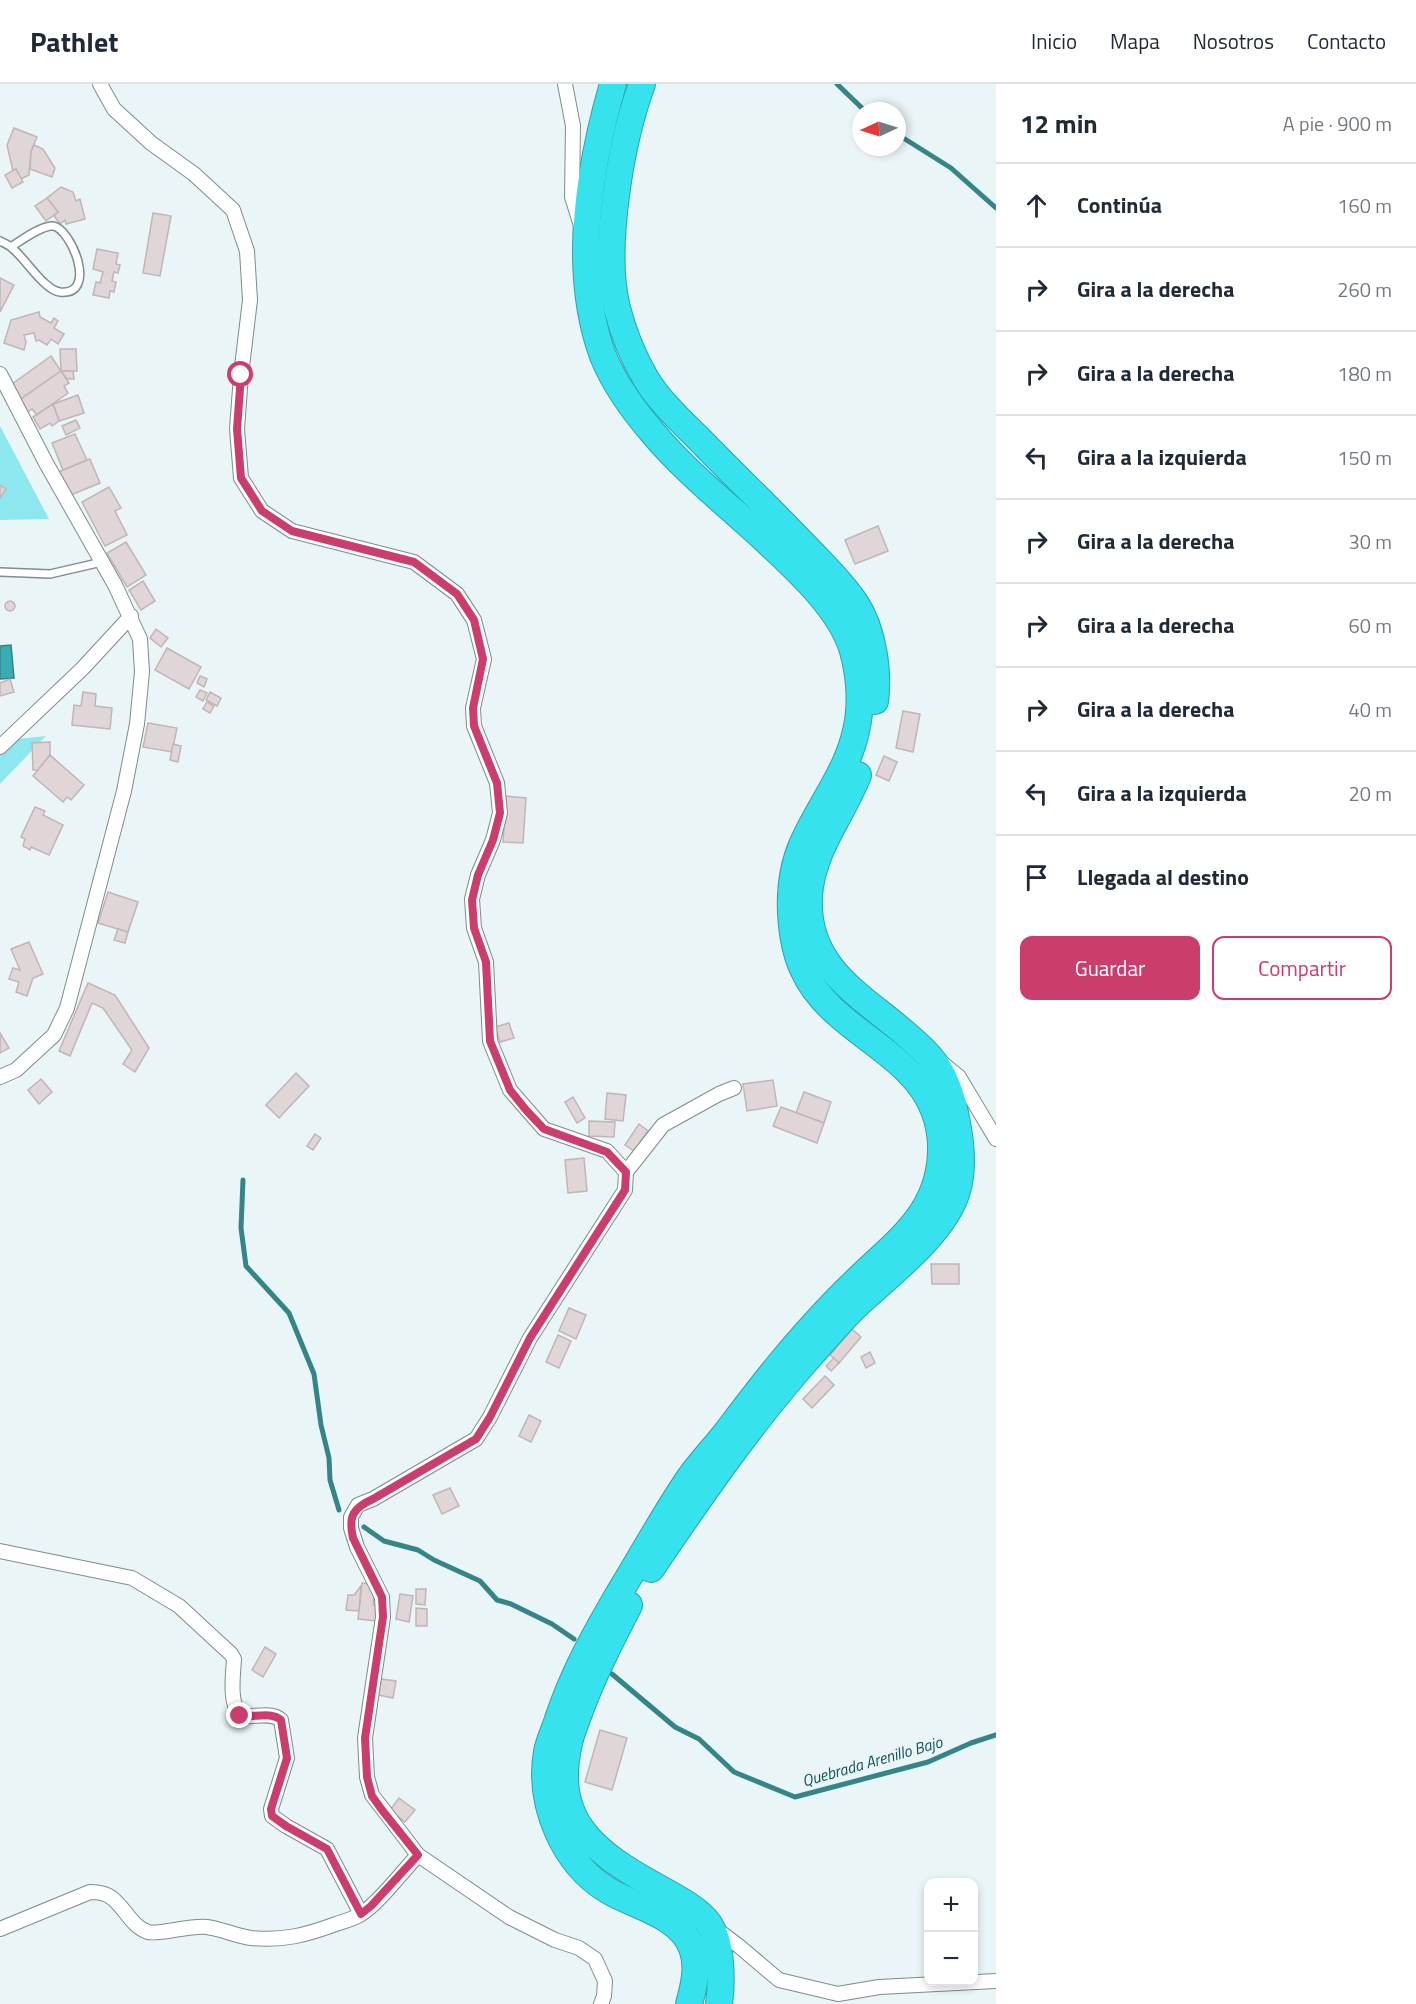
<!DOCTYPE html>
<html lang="es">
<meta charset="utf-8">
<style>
:root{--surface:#fff;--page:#f2f2f3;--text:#1f2937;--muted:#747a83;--line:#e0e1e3;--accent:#cb3e6c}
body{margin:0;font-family:"Titillium Web",sans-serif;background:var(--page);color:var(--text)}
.controls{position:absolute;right:18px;bottom:18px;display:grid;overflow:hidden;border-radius:12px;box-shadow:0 3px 9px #0003}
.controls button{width:54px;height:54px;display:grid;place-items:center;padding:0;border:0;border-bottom:2px solid var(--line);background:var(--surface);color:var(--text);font:30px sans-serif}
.compass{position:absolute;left:852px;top:18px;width:54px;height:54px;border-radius:50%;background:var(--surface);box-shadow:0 3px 9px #0003;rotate:266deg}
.stop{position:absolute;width:18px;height:18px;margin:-14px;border:4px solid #cb3e6c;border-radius:50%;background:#fff}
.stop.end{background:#cb3e6c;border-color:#fff;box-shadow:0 2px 6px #0008}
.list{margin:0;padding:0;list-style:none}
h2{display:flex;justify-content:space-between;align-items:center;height:78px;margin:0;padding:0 24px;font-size:26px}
h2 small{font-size:20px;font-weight:400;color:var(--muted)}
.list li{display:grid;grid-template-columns:39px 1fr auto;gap:18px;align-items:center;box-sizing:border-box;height:84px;padding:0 24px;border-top:2px solid var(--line)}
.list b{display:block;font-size:22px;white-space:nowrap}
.list em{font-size:20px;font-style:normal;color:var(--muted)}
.actions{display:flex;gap:12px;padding:18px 24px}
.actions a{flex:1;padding:14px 0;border:2px solid var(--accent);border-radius:12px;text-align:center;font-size:21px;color:var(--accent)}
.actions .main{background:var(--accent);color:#fff}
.icon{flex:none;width:33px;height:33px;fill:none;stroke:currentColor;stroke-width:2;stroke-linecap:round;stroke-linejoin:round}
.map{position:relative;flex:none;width:996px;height:1920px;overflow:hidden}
header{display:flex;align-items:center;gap:36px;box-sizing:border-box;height:84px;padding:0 30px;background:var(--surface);border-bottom:2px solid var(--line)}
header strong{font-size:28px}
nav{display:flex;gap:33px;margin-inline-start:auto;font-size:21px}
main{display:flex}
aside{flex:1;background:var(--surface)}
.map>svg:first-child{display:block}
</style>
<header>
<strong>Pathlet</strong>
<nav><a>Inicio</a><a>Mapa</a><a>Nosotros</a><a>Contacto</a></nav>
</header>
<main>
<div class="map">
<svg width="996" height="1920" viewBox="0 0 996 1920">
<rect width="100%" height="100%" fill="#e9f5f6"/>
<g fill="#8de7ee">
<polygon points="0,342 49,435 0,436"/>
<polygon points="46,652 0,700 0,657"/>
</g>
<polygon fill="#39abb3" stroke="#34858a" stroke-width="1.5" points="11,561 14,594 0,595 0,562"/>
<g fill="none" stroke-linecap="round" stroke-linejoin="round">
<g stroke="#34858a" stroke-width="5">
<polyline points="837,0 865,27"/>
<polyline points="897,50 951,84 996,124"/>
<polyline points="243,1096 241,1144 246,1182 289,1229 314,1290 321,1341 329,1374 330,1396 339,1426"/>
<polyline points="364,1443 384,1457 418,1466 434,1476 480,1497 497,1516 511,1520 552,1540 574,1555"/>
<polyline points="612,1590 675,1643 699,1655 734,1688 795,1713 928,1678 971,1659 996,1651"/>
</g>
</g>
<g fill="#e0d5d7" stroke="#c0b5b7" stroke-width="1.5">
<polygon points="14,44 37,53 31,68 29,91 21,95 16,85 13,87 7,61"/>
<polygon points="34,61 43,65 55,84 52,93 30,85 31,68"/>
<polygon points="16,85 23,98 12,104 5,91"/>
<polygon points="61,103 73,108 76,117 80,115 85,135 66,140 65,136 60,140 54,132 58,128 47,114"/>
<polygon points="47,114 58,128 46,137 35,122"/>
<polygon points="153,129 171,132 160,192 143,189"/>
<polygon points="97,165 118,169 116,180 120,181 118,189 114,188 112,197 116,198 114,208 110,207 109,214 93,211 96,198 100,199 103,188 93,185"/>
<polygon points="0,194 14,201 0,228"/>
<polygon points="39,228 40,233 51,239 54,234 58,237 54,244 64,250 58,260 51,255 47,261 39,256 36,257 34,249 24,251 26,258 24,266 4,259 11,236"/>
<polygon points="60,265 76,265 77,287 61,287"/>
<polygon points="51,272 61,287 18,317 8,303"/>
<polygon points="61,287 69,299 64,302 68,309 37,331 32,325 26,329 18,317"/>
<polygon points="61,287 73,287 74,295 67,295"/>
<polygon points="78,311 84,329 59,337 53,320"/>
<polygon points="53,320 59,337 52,342 50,339 40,345 33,333"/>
<polygon points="76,336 80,344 66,351 62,342"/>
<polygon points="75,350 87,376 63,386 52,359"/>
<polygon points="90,375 100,399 66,413 56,389"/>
<polygon points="0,401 6,405 0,414"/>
<polygon points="109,403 121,424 115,427 127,451 105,462 82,418"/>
<polygon points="878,442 888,467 855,480 845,456"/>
<polygon points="126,458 146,491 127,503 107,469"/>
<polygon points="143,497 155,517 141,526 129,506"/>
<circle cx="10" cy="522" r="5"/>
<polygon points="156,545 168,554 161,563 150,554"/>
<polygon points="167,564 201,583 189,605 155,586"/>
<polygon points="200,592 207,595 204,603 197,599"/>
<polygon points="10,595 14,608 0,612 0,599"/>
<polygon points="200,606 207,609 203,617 196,613"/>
<polygon points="83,608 96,610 95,622 112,624 110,645 72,641 74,621 81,622"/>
<polygon points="210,608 221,614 217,622 206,616"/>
<polygon points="207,618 214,622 210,629 203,625"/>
<polygon points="903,627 920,630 913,668 896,664"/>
<polygon points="148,639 177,644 172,668 143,663"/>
<polygon points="50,658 50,671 38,686 33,686 32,659"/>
<polygon points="173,660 181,662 178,678 170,676"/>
<polygon points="50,671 84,701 71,716 67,713 63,718 33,692"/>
<polygon points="884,672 897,678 889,697 876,691"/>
<polygon points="506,712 526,714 523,759 503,758"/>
<polygon points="35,723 45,727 43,731 63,741 49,771 31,763 30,766 23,762 25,755 21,753"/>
<polygon points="108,808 138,818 128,848 98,839"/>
<polygon points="118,845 128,848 125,859 114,856"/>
<polygon points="29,858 43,890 33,894 27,912 16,908 19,898 9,895 13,884 20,886 11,865"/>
<polygon points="88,899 115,911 149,964 135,988 123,980 132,966 103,924 92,919 70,972 59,967"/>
<polygon points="509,939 514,954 500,958 495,943"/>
<polygon points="0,949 9,964 0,969"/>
<polygon points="296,989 309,1002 279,1034 266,1021"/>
<polygon points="41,995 52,1008 39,1020 28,1006"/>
<polygon points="773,996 777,1022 747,1027 743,1000"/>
<polygon points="804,1008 831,1018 824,1039 796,1029"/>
<polygon points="607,1009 626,1011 623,1037 605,1035"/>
<polygon points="573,1013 585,1034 577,1039 565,1018"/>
<polygon points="781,1023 824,1039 817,1059 773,1042"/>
<polygon points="589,1037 615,1038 614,1053 589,1052"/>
<polygon points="639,1040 648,1047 634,1067 625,1061"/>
<polygon points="315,1050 321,1054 313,1066 307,1062"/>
<polygon points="584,1074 587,1107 568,1109 565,1076"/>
<polygon points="931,1180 959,1180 959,1200 932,1200"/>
<polygon points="569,1224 586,1231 576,1255 559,1247"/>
<polygon points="852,1245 861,1253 839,1279 830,1271"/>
<polygon points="558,1251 571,1257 559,1284 546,1278"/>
<polygon points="870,1268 875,1279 866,1284 861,1273"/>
<polygon points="834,1274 839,1279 831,1287 826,1282"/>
<polygon points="825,1292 834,1301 812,1324 803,1315"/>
<polygon points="529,1331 541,1337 531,1358 519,1352"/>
<polygon points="450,1404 459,1422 442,1430 433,1411"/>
<polygon points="362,1499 375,1500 373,1521 378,1522 376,1537 358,1535"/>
<polygon points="361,1502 359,1527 346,1526 348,1511 354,1511"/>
<polygon points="416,1505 426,1505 425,1521 416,1520"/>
<polygon points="400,1510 413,1512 409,1538 396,1535"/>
<polygon points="416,1524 427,1525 427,1542 416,1542"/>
<polygon points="265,1563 276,1570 263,1593 252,1586"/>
<polygon points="381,1595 396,1597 393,1614 378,1611"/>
<polygon points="600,1646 627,1654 612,1706 585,1698"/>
<polygon points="399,1714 415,1726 405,1738 390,1726"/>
</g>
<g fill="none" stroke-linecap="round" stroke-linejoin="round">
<defs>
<g id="lane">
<path d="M0 157C4 159 9 161 12 164 25 174 44 206 60 208 99 212 71 144 53 142 42 141 20 157 11 163"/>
<polyline points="0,488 50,490 102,478"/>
</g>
<g id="street">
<polyline points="100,0 114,25 151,59 194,90 233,126 247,167 250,216 241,291 237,345 241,394 262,427 292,447 414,478 457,510 474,536 484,575 473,624 474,642 497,699 500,729 493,756 478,791 472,815 474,844 486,878 490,957 510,1006 544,1045 607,1067 626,1088 625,1106 530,1254 490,1333 476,1355 373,1415 358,1421 351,1433 351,1444 357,1463 382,1513 383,1533 365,1654 367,1693 372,1711 418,1771 509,1833 555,1856 579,1864 595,1875 605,1897 604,1912 601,1920"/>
<polyline points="565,0 573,42 572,113 581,142"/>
<polyline points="0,290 46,379 115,501 140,555 142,588 137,640 124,707 67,924 54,951 16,986 0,993"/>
<polyline points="0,663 83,584 131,532"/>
<polyline points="942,979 959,993 996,1055"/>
<polyline points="626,1088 663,1041 719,1010 734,1004"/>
<path d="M0 1467 132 1494 179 1522 231 1570 234 1575C233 1593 229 1617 240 1632 253 1634 271 1627 281 1636L287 1674 271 1725 272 1732 286 1742 327 1765 361 1830"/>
<path d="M0 1845 90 1808C97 1808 106 1809 112 1814 125 1824 132 1843 148 1848 159 1851 190 1841 207 1843 222 1845 236 1852 251 1854 284 1857 306 1851 336 1840 344 1837 354 1835 361 1830 377 1821 404 1786 418 1771"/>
<polyline points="716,1845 740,1863 779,1896 838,1910 879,1903 996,1897"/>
</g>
<g id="highway">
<path d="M613 0C589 83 572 188 603 272 614 299 634 327 653 349 684 386 725 419 761 452 793 482 841 524 853 567 860 592 862 622 856 647 847 689 818 723 802 761 793 782 790 807 791 829 792 847 795 868 803 885 835 957 937 969 941 1060 943 1129 896 1157 853 1200 828 1224 805 1250 783 1276 763 1300 745 1324 726 1349 714 1364 701 1378 690 1393 664 1431 642 1472 618 1511 594 1552 573 1590 558 1635 555 1645 549 1657 547 1668 538 1719 563 1780 609 1807 636 1823 680 1831 692 1864 699 1882 694 1902 689 1920"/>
<path d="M642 0C621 57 602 165 617 224 623 248 633 273 646 295 660 318 681 337 700 356 736 393 773 428 809 466 825 483 843 500 856 520 873 546 879 588 875 617"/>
<path d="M651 1485C701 1411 752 1337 812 1270 827 1253 842 1235 858 1220 889 1191 945 1149 957 1107 963 1087 961 1060 957 1039 953 1016 946 991 930 973 883 920 804 896 809 812 812 766 842 732 858 691"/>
<path d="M629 1521C611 1556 593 1591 579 1629 576 1638 571 1649 569 1659 551 1737 595 1769 657 1803 673 1812 699 1825 709 1840 722 1859 722 1898 719 1920"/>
</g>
</defs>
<use href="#lane" stroke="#808b8c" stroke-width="10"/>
<use href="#street" stroke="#808b8c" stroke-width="16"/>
<use href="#highway" stroke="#30a2aa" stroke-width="28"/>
<use href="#lane" stroke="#fff" stroke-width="7"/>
<use href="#street" stroke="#fff" stroke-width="14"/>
<use href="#highway" stroke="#35e2ee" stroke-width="26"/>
</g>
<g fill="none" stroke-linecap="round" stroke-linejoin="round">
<path stroke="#cb3e6c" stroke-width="8" d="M240 1632C253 1634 271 1627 281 1636L287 1674 271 1725 272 1732 286 1742 327 1765 361 1830 371 1822 418 1771 382 1726 372 1712 367 1693 365 1654 383 1533 382 1513 353 1454C348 1432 353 1424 373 1415L476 1355 490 1333 530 1254 625 1106 626 1088 607 1068 544 1045 526 1026 510 1006 490 957 486 878 474 844 472 816 478 791 493 756 500 729 497 699 474 642 473 624 483 575 474 536 457 510 414 478 292 447 262 427 241 394 237 345 241 291"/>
</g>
<g text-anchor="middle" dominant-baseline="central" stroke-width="4.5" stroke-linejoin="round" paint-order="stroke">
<g font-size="16" font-style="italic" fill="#145459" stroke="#e9f5f6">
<text transform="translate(872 1677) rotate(-16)">Quebrada Arenillo Bajo</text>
</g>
</g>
</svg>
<div class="controls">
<button>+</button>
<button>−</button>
</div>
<svg class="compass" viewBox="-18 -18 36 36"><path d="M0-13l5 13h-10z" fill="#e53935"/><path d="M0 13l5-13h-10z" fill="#747a83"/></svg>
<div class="stop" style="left:241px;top:291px"></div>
<div class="stop end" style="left:240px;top:1632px"></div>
</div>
<aside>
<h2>12 min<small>A pie · 900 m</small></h2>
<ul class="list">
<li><svg class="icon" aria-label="ahead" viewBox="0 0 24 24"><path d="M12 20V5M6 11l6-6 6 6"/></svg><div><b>Continúa</b></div><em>160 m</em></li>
<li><svg class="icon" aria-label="right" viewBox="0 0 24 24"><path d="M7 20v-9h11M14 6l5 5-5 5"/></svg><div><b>Gira a la derecha</b></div><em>260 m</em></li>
<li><svg class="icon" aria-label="right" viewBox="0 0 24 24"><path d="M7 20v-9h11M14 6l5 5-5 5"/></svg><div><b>Gira a la derecha</b></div><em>180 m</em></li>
<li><svg class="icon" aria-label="left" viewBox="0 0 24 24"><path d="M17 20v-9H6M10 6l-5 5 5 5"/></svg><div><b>Gira a la izquierda</b></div><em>150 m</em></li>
<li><svg class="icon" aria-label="right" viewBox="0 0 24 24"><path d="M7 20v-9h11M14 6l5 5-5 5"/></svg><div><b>Gira a la derecha</b></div><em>30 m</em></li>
<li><svg class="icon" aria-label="right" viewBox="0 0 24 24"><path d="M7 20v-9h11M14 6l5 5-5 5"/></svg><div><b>Gira a la derecha</b></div><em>60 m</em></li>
<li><svg class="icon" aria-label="right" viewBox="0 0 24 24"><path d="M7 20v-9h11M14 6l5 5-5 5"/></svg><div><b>Gira a la derecha</b></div><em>40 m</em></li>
<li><svg class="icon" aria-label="left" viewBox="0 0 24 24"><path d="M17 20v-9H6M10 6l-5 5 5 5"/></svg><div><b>Gira a la izquierda</b></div><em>20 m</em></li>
<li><svg class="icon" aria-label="arrive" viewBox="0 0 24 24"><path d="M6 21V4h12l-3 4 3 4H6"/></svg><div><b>Llegada al destino</b></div></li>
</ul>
<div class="actions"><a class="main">Guardar</a><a>Compartir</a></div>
</aside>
</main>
